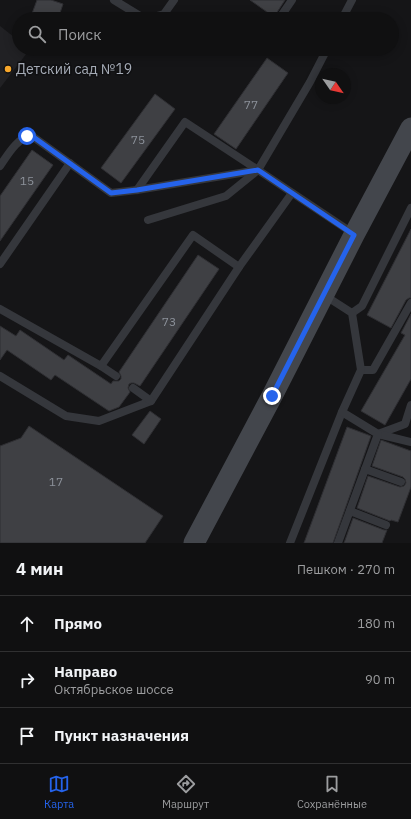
<!DOCTYPE html>
<html lang="ru">
<meta charset="utf-8">
<style>
:root{--surface:#101011;--page:#19191a;--text:#f1f3f6;--muted:#9c9d9f;--line:#303031;--accent:#2563eb}
body{margin:0;font-family:"IBM Plex Sans",sans-serif;background:var(--page);color:var(--text)}
.compass{position:absolute;left:315px;top:68px;width:36px;height:36px;border-radius:50%;background:var(--surface);box-shadow:0 2px 10px #0003;rotate:124deg}
.stop{position:absolute;width:12px;height:12px;margin:-9px;border:3px solid #2563eb;border-radius:50%;background:#fff}
.stop.end{background:#2563eb;border-color:#fff;box-shadow:0 1px 4px #0008}
.list{margin:0;padding:0;list-style:none}
h2{display:flex;justify-content:space-between;align-items:center;height:52px;margin:0;padding:0 16px;font-size:17px}
h2 small{font-size:13px;font-weight:400;color:var(--muted)}
.list li{display:grid;grid-template-columns:26px 1fr auto;gap:12px;align-items:center;box-sizing:border-box;height:56px;padding:0 16px;border-top:1px solid var(--line)}
.list b{display:block;font-size:15px;white-space:nowrap}
.list p{margin:0;font-size:13px;white-space:nowrap;color:var(--muted)}
.list em{font-size:13px;font-style:normal;color:var(--muted)}
.icon{flex:none;width:22px;height:22px;fill:none;stroke:currentColor;stroke-width:2;stroke-linecap:round;stroke-linejoin:round}
.map{position:relative;flex:none;width:411px;height:543px;overflow:hidden}
.search{position:absolute;background:var(--surface);box-shadow:0 2px 10px #0003;left:12px;right:12px;top:12px;height:44px;display:flex;align-items:center;gap:10px;box-sizing:border-box;padding:0 14px;border-radius:22px;color:var(--muted);font-size:15px}
.sheet{height:220px;background:var(--surface)}
nav{display:flex;justify-content:space-around;align-items:center;box-sizing:border-box;height:56px;border-top:1px solid var(--line);background:var(--surface);font-size:11px;color:var(--muted)}
nav a{display:grid;justify-items:center;gap:2px}
nav .on{color:var(--accent)}
.map>svg:first-child{display:block}
</style>
<div class="map">
<svg width="411" height="543" viewBox="0 0 411 543">
<rect width="100%" height="100%" fill="#151517"/>
<polygon fill="#212124" points="0,26 19,41 19,49 30,49 0,88"/>
<g fill="#3f4044" stroke="#2f2f33">
<polygon points="37,0 51,0 63,4 58,19 30,19"/>
<polygon points="250,0 285,0 274,17"/>
<polygon points="267,58 288,73 236,149 214,134"/>
<polygon points="155,94 175,109 121,183 101,168"/>
<polygon points="32,150 53,165 0,241 0,196"/>
<polygon points="411,229 411,298 409,298 406,300 391,328 367,315"/>
<polygon points="198,255 219,269 140,386 134,383 131,383 129,384 128,388 130,392 119,407 109,411 55,375 51,380 7,350 0,360 0,326 16,336 20,330 64,360 68,355 111,384 113,381 119,381 121,379 121,376 119,372"/>
<polygon points="411,314 411,379 385,425 361,411 405,335 401,333"/>
<polygon points="150,411 161,419 144,444 132,435"/>
<polygon points="29,426 163,516 145,543 0,543 0,446 21,438"/>
<polygon points="347,427 371,436 333,543 304,543"/>
<polygon points="381,440 411,451 411,487 398,522 391,520 390,521 357,508 368,476 400,487 404,486 406,483 405,479 403,477 372,466"/>
<polygon points="353,518 384,530 387,530 382,543 344,543"/>
</g>
<g fill="none" stroke-linecap="round" stroke-linejoin="round">
<g stroke="#35373c" stroke-width="8">
<polyline points="114,0 140,16 153,17 164,14 174,0"/>
<polyline points="279,19 292,0"/>
<polyline points="342,19 352,0"/>
<path d="M0 166C7 156 18 136 32 136L111 193 137 190 258 170 354 234"/>
<polyline points="137,190 185,122 258,170"/>
<polyline points="148,220 226,196 258,170 310,82 327,49"/>
<polyline points="0,264 70,163"/>
<polyline points="0,309 101,366 116,376"/>
<polyline points="352,313 362,306 411,208"/>
<polyline points="101,366 193,235 239,267"/>
<polyline points="361,370 373,370 411,303"/>
<polyline points="0,376 66,416 99,421 151,401 239,267 292,193"/>
<polyline points="133,388 151,401"/>
<polyline points="378,434 405,424 411,405"/>
<polyline points="378,434 411,442"/>
<polyline points="365,469 401,482"/>
<polyline points="350,511 386,525"/>
<polyline points="290,543 342,412 361,370 352,313 324,295"/>
<polyline points="338,543 378,434 342,412"/>
</g>
<polyline stroke="#43464c" stroke-width="21" points="194,543 272,396 354,235 411,128"/>
</g>
<g fill="none" stroke-linecap="round" stroke-linejoin="round">
<polyline stroke="#2563eb" stroke-width="5" points="27,136 32,136 111,193 137,190 258,170 354,235 272,396"/>
</g>
<circle fill="#f8a72b" stroke="#101012" stroke-width="1.5" cx="8" cy="69" r="4"/>
<g text-anchor="middle" dominant-baseline="central" stroke-width="3" stroke-linejoin="round" paint-order="stroke">
<g font-size="12" fill="#8c919a">
<text x="251" y="104">77</text>
<text x="138" y="139">75</text>
<text x="27" y="180">15</text>
<text x="169" y="321">73</text>
<text x="56" y="481">17</text>
</g>
<g font-size="14" fill="#a6acb7" stroke="#101012" text-anchor="start">
<text x="16" y="69">Детский сад №19</text>
</g>
</g>
</svg>
<svg class="compass" viewBox="-18 -18 36 36"><path d="M0-13l5 13h-10z" fill="#e53935"/><path d="M0 13l5-13h-10z" fill="#9c9d9f"/></svg>
<div class="stop" style="left:27px;top:136px"></div>
<div class="stop end" style="left:272px;top:396px"></div>
<div class="search"><svg class="icon" aria-label="search" viewBox="0 0 24 24"><circle cx="10" cy="10" r="6"/><path d="M15 15l6 6"/></svg>Поиск</div>
</div>
<section class="sheet">
<h2>4 мин<small>Пешком · 270 m</small></h2>
<ul class="list">
<li><svg class="icon" aria-label="ahead" viewBox="0 0 24 24"><path d="M12 20V5M6 11l6-6 6 6"/></svg><div><b>Прямо</b></div><em>180 m</em></li>
<li><svg class="icon" aria-label="right" viewBox="0 0 24 24"><path d="M7 20v-9h11M14 6l5 5-5 5"/></svg><div><b>Направо</b><p>Октябрьское шоссе</p></div><em>90 m</em></li>
<li><svg class="icon" aria-label="arrive" viewBox="0 0 24 24"><path d="M6 21V4h12l-3 4 3 4H6"/></svg><div><b>Пункт назначения</b></div></li>
</ul>
</section>
<nav>
<a class="on"><svg class="icon" aria-label="map" viewBox="0 0 24 24"><path d="M3 6l6-2 6 2 6-2v14l-6 2-6-2-6 2zM9 4v14M15 6v14"/></svg>Карта</a>
<a><svg class="icon" aria-label="directions" viewBox="0 0 24 24"><path d="M12 3l9 9-9 9-9-9zM9 14v-3h6M13 9l2 2-2 2"/></svg>Маршрут</a>
<a><svg class="icon" aria-label="saved" viewBox="0 0 24 24"><path d="M7 4h10v16l-5-4-5 4z"/></svg>Сохранённые</a>
</nav>
